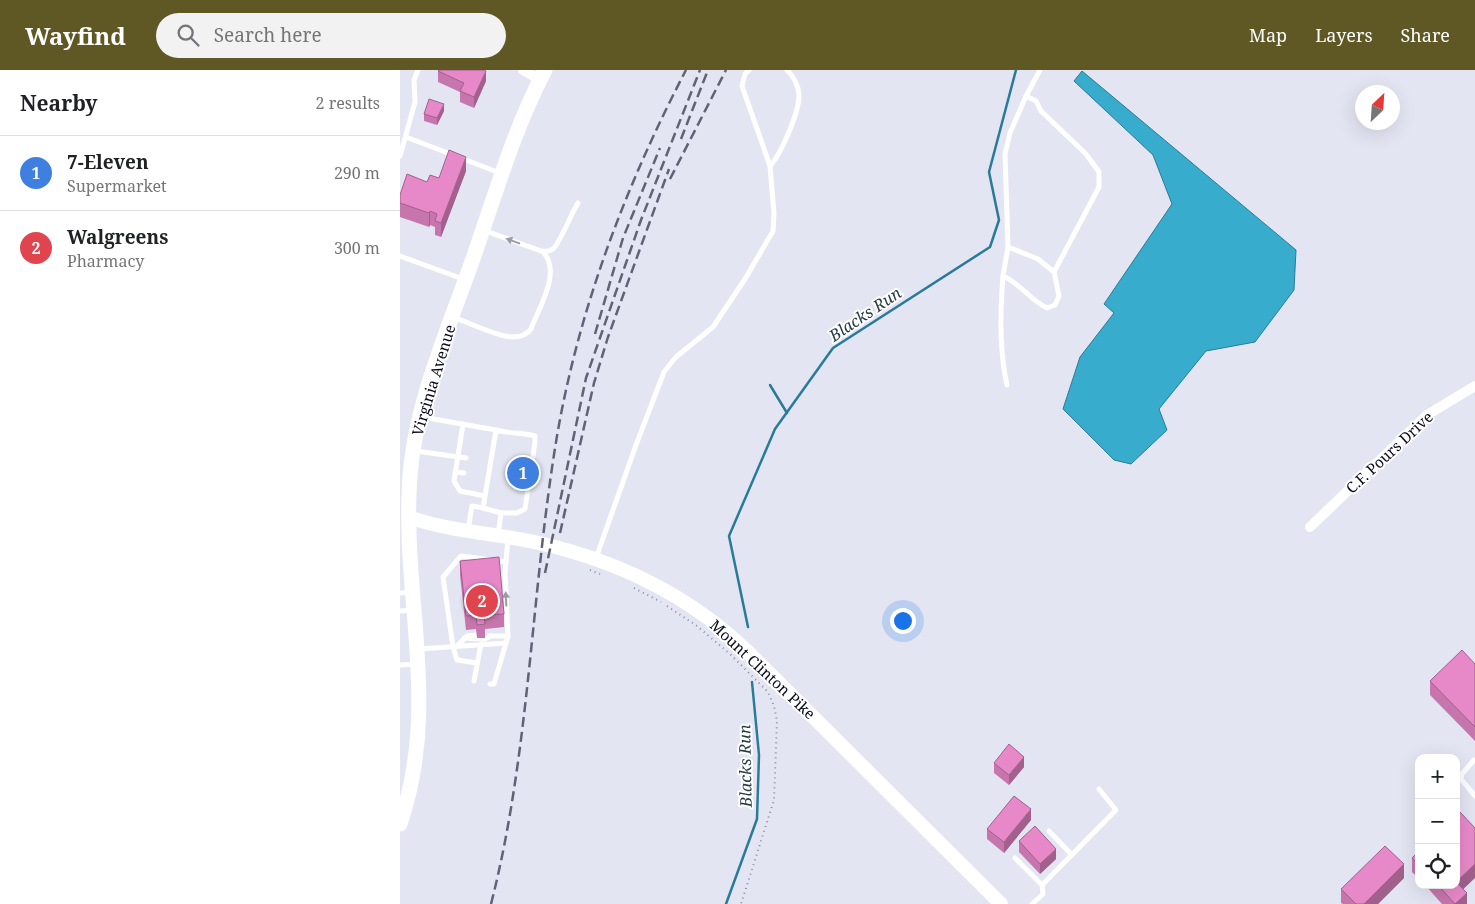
<!DOCTYPE html>
<meta charset="utf-8">
<style>
:root{--surface:#fff;--page:#f2f2f2;--text:#202124;--muted:#757577;--line:#e0e0e0;--accent:#605824}
body{margin:0;font-family:"Noto Serif",serif;background:var(--page);color:var(--text)}
.controls{position:absolute;right:15px;bottom:15px;display:grid;overflow:hidden;border-radius:10px;box-shadow:0 5px 20px #0002}
.controls button{width:45px;height:45px;display:grid;place-items:center;padding:0;border:0;border-bottom:1px solid var(--line);background:var(--surface);color:var(--text);font:25px sans-serif}
.compass{position:absolute;left:955px;top:15px;width:45px;height:45px;border-radius:50%;background:var(--surface);box-shadow:0 5px 20px #0002;rotate:25deg}
.you{position:absolute;left:502px;top:550px;width:18px;height:18px;margin:-12px;border:4px solid #fff;border-radius:50%;background:#1a73e8;box-shadow:0 0 0 8px #1a73e833}
.badge{display:grid;place-items:center;width:32px;height:32px;border-radius:50%;background:var(--accent);color:#fff;font-size:16px;font-weight:700}
.pin{position:absolute;translate:-50% -50%;border:2px solid #fff;box-shadow:0 1px 5px #0006}
.list{margin:0;padding:0;list-style:none}
h2{display:flex;justify-content:space-between;align-items:center;height:65px;margin:0;padding:0 20px;font-size:21px}
h2 small{font-size:16px;font-weight:400;color:var(--muted)}
.list li{display:grid;grid-template-columns:32px 1fr auto;gap:15px;align-items:center;box-sizing:border-box;height:75px;padding:0 20px;border-top:1px solid var(--line)}
.list b{display:block;font-size:19px;white-space:nowrap}
.list p{margin:0;font-size:16px;white-space:nowrap;color:var(--muted)}
.list em{font-size:16px;font-style:normal;color:var(--muted)}
.icon{flex:none;width:28px;height:28px;fill:none;stroke:currentColor;stroke-width:2;stroke-linecap:round;stroke-linejoin:round}
.map{position:relative;flex:none;width:1075px;height:834px;overflow:hidden}
header{display:flex;align-items:center;gap:30px;box-sizing:border-box;height:70px;padding:0 25px;background:var(--accent);color:#fff}
header strong{font-size:24px}
nav{display:flex;gap:28px;margin-inline-start:auto;font-size:18px}
.search{width:350px;height:45px;background:var(--page);display:flex;align-items:center;gap:12px;box-sizing:border-box;padding:0 18px;border-radius:28px;color:var(--muted);font-size:19px}
main{display:flex}
aside{flex:1;background:var(--surface)}
.map>svg:first-child{display:block}
</style>
<header>
<strong>Wayfind</strong>
<div class="search"><svg class="icon" aria-label="search" viewBox="0 0 24 24"><circle cx="10" cy="10" r="6"/><path d="M15 15l6 6"/></svg>Search here</div>
<nav><a>Map</a><a>Layers</a><a>Share</a></nav>
</header>
<main>
<aside>
<h2>Nearby<small>2 results</small></h2>
<ul class="list">
<li><span class="badge" style="background:#3f7fe0">1</span><div><b>7-Eleven</b><p>Supermarket</p></div><em>290 m</em></li>
<li><span class="badge" style="background:#e0444e">2</span><div><b>Walgreens</b><p>Pharmacy</p></div><em>300 m</em></li>
</ul>
</aside>
<div class="map">
<svg width="1075" height="834" viewBox="0 0 1075 834">
<rect width="100%" height="100%" fill="#e3e5f3"/>
<polygon fill="#37accc" stroke="#297b98" points="682,1 896,180 894,220 855,272 806,281 759,339 767,360 731,394 714,390 663,339 680,287 714,243 704,234 772,134 753,85 674,11"/>
<g fill="none" stroke-linecap="round" stroke-linejoin="round">
<g stroke="#297b98" stroke-width="2.5">
<polyline points="370,315 387,343"/>
<polyline points="348,557 329,466 375,359 433,278 590,177 599,150 589,102 616,0"/>
<polyline points="326,834 357,749 359,685 352,612"/>
</g>
<g stroke="#8d8e9f" stroke-width="2" stroke-dasharray="1 4" stroke-linecap="butt">
<polyline points="190,500 200,504"/>
<polyline points="234,518 261,532"/>
<polyline points="267,536 297,556 330,584 368,622 374,636 377,651 374,730 341,834"/>
</g>
<g stroke="#fff" stroke-width="5">
<path d="M626 26 610 63 605 84 608 177 603 206C621 214 630 230 647 238L655 235 659 226 654 202"/>
<polyline points="6,67 53,85"/>
<polyline points="0,86 15,32 14,10 18,0"/>
<polyline points="61,88 100,103"/>
<path d="M370 96C381 84 400 41 399 24 398 15 393 6 387 0"/>
<path d="M83 160 141 181C146 182 149 182 153 179 159 175 172 142 178 133"/>
<polyline points="608,177 638,189 654,202 699,117 699,102 686,84 641,41 636,31 626,26 640,0"/>
<polyline points="0,186 63,209"/>
<path d="M603 206C600 242 599 280 607 315"/>
<path d="M54 248C75 253 116 280 131 259 139 237 162 202 143 182"/>
<polyline points="22,347 96,360 85,426 60,421 54,411 63,354"/>
<path d="M96 360C109 364 121 362 135 366V372L125 439 117 443H101"/>
<polyline points="16,381 66,388"/>
<polyline points="55,402 64,403"/>
<polyline points="85,426 83,438 101,443 98,465"/>
<polyline points="68,460 72,436 83,438"/>
<polyline points="196,488 236,375 264,302 276,287 313,257 345,209 373,161 374,143 370,96 342,16 345,4 349,0"/>
<polyline points="0,523 11,522"/>
<polyline points="0,541 12,540"/>
<polyline points="89,566 108,566"/>
<polyline points="64,568 85,569 91,566"/>
<polyline points="57,576 67,566 77,565"/>
<polyline points="19,579 106,573"/>
<polyline points="77,593 57,590 53,577 43,507 61,486 106,492"/>
<polyline points="0,595 16,594"/>
<polyline points="74,611 81,574"/>
<polyline points="90,614 94,614 108,566 105,503 108,469"/>
<polyline points="1074,690 1062,704 1061,709 1075,726"/>
<polyline points="649,761 672,785"/>
<polyline points="615,788 642,815 643,824 632,834"/>
<polyline points="642,815 716,740 699,719"/>
</g>
<g stroke="#fff" stroke-width="10">
<polyline points="123,0 140,10"/>
<polyline points="910,457 1027,345 1075,316"/>
</g>
<path stroke="#fff" stroke-width="14" d="M9 447C50 462 96 463 139 473 218 491 287 524 346 580L601 834"/>
<path stroke="#fff" stroke-width="15" d="M0 754C39 639 5 538 9 424 11 340 48 261 75 183 96 122 115 57 145 0"/>
<g stroke="#616275" stroke-width="2.5" stroke-dasharray="10 5" stroke-linecap="butt">
<polyline points="281,69 308,0"/>
<polyline points="270,109 326,0"/>
<polyline points="195,264 223,168 260,78"/>
<polyline points="160,463 194,313 208,267 269,99"/>
<polyline points="145,503 186,308 241,150 300,0"/>
<path d="M91 834C130 682 131 521 157 366 179 238 226 115 286 0"/>
</g>
</g>
<g fill="#c776ad">
<polygon points="38,1 86,11 74,38 60,32 60,22 38,12"/>
<polygon points="44,41 37,55 24,51 24,44"/>
<polygon points="66,101 41,167 35,165 35,157 30,155 29,157 0,147 0,125 27,112"/>
<polygon points="60,491 104,544 104,557 85,559 85,568 77,568 76,559 66,560 60,505"/>
<polygon points="1075,594 1075,671 1030,625 1030,611"/>
<polygon points="594,693 624,697 609,715 594,703"/>
<polygon points="631,750 604,783 587,769 587,759"/>
<polygon points="619,771 656,789 640,804 619,782"/>
<polygon points="1019,781 1019,809 1012,802 1012,788"/>
<polygon points="1004,808 978,834 943,834 941,833 941,819"/>
<polygon points="1025,815 1056,815 1063,819 1067,834 1042,834"/>
</g>
<g fill="#a2608d">
<polygon points="86,1 86,11 74,38 74,27"/>
<polygon points="44,34 44,41 37,55 37,48"/>
<polygon points="66,87 66,101 41,167 41,153"/>
<polygon points="30,141 30,155 29,157 29,143"/>
<polygon points="624,687 624,697 609,715 609,705"/>
<polygon points="631,739 631,750 604,783 604,772"/>
<polygon points="656,779 656,789 640,804 640,794"/>
<polygon points="1004,794 1004,808 978,834 964,834"/>
<polygon points="1075,794 1075,808 1056,826 1056,812"/>
<polygon points="1067,823 1067,834 1055,834"/>
</g>
<g fill="#e789c9" stroke="#a2608d">
<polygon points="39,0 84,0 86,1 74,27 60,21 64,13 38,1"/>
<polygon points="29,29 44,34 37,48 24,44"/>
<polygon points="49,80 66,87 41,153 35,151 37,144 30,141 29,143 0,133 0,125 7,104 27,112 30,105 39,108"/>
<polygon points="99,487 104,544 84,545 85,554 77,555 76,545 66,546 60,491"/>
<polygon points="1062,580 1075,594 1075,657 1030,611"/>
<polygon points="609,674 624,687 609,705 594,693"/>
<polygon points="614,726 631,739 604,772 587,759"/>
<polygon points="1060,742 1075,758 1075,794 1056,812 1056,746"/>
<polygon points="635,756 656,779 640,794 619,771"/>
<polygon points="985,776 1004,794 964,834 956,834 941,819"/>
<polygon points="1019,781 1019,795 1012,788"/>
<polygon points="1056,812 1067,823 1055,834 1038,815 1056,815"/>
</g>
<defs><path id="oneway-solid" d="M-6-.8H1V-3.2L6.5 0L1 3.2V.8H-6Z" transform="scale(1.25)"/></defs>
<g fill="#9c9ca5">
<use href="#oneway-solid" transform="translate(113 171) rotate(-160)"/>
<use href="#oneway-solid" transform="translate(106 529) rotate(-93)"/>
</g>
<g text-anchor="middle" dominant-baseline="central" stroke-width="4" stroke-linejoin="round" paint-order="stroke">
<g font-size="15" fill="#08081f" stroke="#fff">
<text transform="translate(33 310) rotate(-73)">Virginia Avenue</text>
<text transform="translate(989 382) rotate(-43)">C.F. Pours Drive</text>
<text transform="translate(363 599) rotate(43)">Mount Clinton Pike</text>
</g>
<g font-size="16" font-style="italic" fill="#233b43" stroke="#fff">
<text transform="translate(465 244) rotate(-34)">Blacks Run</text>
<text transform="translate(345 696) rotate(-91)">Blacks Run</text>
</g>
</g>
</svg>
<div class="controls">
<button>+</button>
<button>−</button>
<button><svg class="icon" aria-label="locate" viewBox="0 0 24 24"><circle cx="12" cy="12" r="6"/><path d="M12 2v4M12 18v4M2 12h4M18 12h4"/></svg></button>
</div>
<svg class="compass" viewBox="-18 -18 36 36"><path d="M0-13l5 13h-10z" fill="#e53935"/><path d="M0 13l5-13h-10z" fill="#757577"/></svg>
<div class="you"></div>
<div class="pin badge" style="left:123px;top:403px;background:#3f7fe0">1</div>
<div class="pin badge" style="left:82px;top:531px;background:#e0444e">2</div>
</div>
</main>
